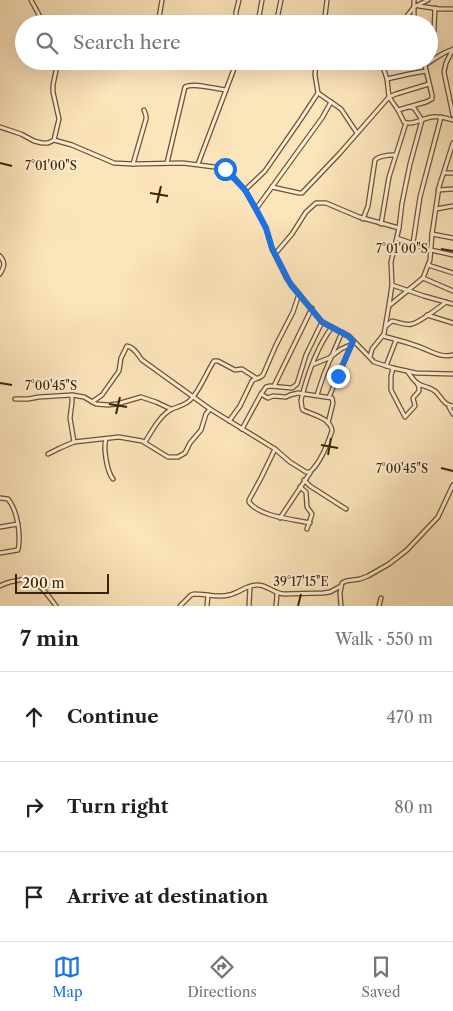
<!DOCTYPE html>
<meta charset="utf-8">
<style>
:root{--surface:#fff;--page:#f6f6f6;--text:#202124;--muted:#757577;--line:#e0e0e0;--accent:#1a73e8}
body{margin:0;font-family:"Libre Caslon Text",serif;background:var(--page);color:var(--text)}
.scale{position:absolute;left:15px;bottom:12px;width:94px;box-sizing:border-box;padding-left:5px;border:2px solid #3a2306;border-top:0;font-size:14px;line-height:18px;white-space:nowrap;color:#3a2306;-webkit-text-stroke:4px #fdedd3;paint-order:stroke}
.stop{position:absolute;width:15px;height:15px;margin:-11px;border:4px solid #1a73e8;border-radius:50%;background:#fff}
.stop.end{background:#1a73e8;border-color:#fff;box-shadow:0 1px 5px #0008}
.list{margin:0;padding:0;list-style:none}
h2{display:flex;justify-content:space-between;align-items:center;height:65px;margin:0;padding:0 20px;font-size:21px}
h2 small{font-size:16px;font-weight:400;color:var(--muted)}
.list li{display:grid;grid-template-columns:32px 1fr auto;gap:15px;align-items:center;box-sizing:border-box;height:90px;padding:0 20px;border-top:1px solid var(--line)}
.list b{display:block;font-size:19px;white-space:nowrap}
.list em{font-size:16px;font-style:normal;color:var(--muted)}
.icon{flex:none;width:28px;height:28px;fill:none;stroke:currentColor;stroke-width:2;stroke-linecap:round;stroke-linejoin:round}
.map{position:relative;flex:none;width:453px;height:606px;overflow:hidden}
.search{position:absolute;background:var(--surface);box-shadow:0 5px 20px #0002;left:15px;right:15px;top:15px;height:55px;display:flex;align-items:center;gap:12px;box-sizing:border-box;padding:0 18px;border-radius:28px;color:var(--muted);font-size:19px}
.sheet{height:335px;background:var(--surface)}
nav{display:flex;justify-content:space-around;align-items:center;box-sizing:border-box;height:70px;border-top:1px solid var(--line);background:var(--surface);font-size:14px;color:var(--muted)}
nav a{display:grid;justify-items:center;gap:2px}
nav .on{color:var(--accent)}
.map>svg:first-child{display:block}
</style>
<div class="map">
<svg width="453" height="606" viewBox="0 0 453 606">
<rect width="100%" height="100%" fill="#fce4bb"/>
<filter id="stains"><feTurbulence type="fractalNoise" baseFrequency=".004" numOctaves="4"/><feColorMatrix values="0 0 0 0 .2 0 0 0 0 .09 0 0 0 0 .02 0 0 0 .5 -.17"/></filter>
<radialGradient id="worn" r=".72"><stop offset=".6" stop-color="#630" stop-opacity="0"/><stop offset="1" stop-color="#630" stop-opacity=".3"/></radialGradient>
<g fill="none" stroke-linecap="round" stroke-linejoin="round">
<defs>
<g id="street">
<polyline points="31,0 44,24"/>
<polyline points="414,0 414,24"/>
<polyline points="419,6 439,9 453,9"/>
<polyline points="158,24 162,0"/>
<polyline points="236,24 236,12 239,0"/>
<polyline points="256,24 259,17 262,0"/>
<polyline points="274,24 277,19 281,0"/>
<polyline points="324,24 327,0"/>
<polyline points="401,24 414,7 428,0"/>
<polyline points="429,41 434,31 435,8"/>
<polyline points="453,49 446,63 444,72 453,115"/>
<polyline points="316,61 315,75 318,93 341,109 357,133"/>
<path d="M381 61 387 79 389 97 398 110 404 122C412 126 423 118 432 117 439 116 446 118 453 120"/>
<path d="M425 65C434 60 442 52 452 50"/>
<polyline points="387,79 409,74 426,71"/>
<polyline points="398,110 426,102 432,99 432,95 424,61"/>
<polyline points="0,127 21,134 34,141 42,143 48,143 54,140 72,145 114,163 133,164 183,163 222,168 231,174 245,190 266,228 272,249 287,279 322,322 349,336 374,362 393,368 416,373 453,374"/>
<polyline points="54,140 59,119 53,92 53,85 58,61"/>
<path d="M167 163 185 87C194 82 215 89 226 90"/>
<polyline points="133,164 146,119 146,116 144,110"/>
<polyline points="198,164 237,61"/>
<polyline points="444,173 453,173"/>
<polyline points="272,187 299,193 302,193 340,153 389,97 396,94 429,84"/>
<polyline points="245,190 265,171 301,119 318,93"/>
<polyline points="438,190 453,189"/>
<polyline points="256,209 322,118 331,102"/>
<polyline points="436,209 453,206"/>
<path d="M363 219 368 206 375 160C380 155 389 155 395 155"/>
<polyline points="381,224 389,177 406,123"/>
<polyline points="432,234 453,238"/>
<polyline points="397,238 431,250 453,255"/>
<polyline points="413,243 420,197 441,117"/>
<polyline points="275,254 292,234 306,212 316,203 326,203 359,217 399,228"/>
<path d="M0 256C6 263 4 267 0 274"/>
<polyline points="428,265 453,273"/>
<polyline points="423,278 453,291"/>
<polyline points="392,285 424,296 453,304"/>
<polyline points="390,305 423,278 430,260 432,234 439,187 453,143"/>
<polyline points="427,315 453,323"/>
<path d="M386 326 392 321C399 322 405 326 412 324 418 323 440 307 446 302"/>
<path d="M383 336C393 339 404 341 414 345 426 348 440 359 453 355"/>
<polyline points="370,357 372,349 384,334 389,305 392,285 391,262 399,228 402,203 410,164 422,120 414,108 410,107"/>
<polyline points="314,364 329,358 341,349 350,345"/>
<polyline points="386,366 396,340"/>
<polyline points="393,368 391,376 391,390 405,417 415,406 413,398 419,391 419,387 417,383"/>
<path d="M408 372C411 376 414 382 419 384 424 387 430 387 435 391 441 396 444 406 453 406"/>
<polyline points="274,386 312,308"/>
<polyline points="261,394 268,398 273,396 286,397 290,395 298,393 332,398 333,403 328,423"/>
<polyline points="72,395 72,402 70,418 74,442"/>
<polyline points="317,395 324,374 342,332"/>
<polyline points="329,397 353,341"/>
<polyline points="15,399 28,399 39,397 72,395 84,397 96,404 108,405 117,404 141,397 156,402 171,409"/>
<path d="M92 402 102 395 119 371 121 358 127 346C134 347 138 355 142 360L210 409"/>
<polyline points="449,407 453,414"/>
<path d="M229 421 240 406 252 381C255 378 260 379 263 375L276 345 293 312 299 294"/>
<polyline points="242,429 261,394 266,387 270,386 292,388 297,384 306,355 322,322"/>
<path d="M106 439C103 448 107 472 113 479"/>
<path d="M145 442C152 431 160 415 172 409 179 406 187 405 192 398 201 388 206 373 214 361H218L235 370 242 369 256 378"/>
<path d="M275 449 261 478 249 500V502C260 517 293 519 310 523"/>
<path d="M48 454 60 448 74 442 119 437 142 441 168 457H178L185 453 190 443 201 430 206 414 210 409 275 449 290 462 306 472H310C321 462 327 445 332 431 331 418 313 415 303 410L302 408 301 400C307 376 317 347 332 327"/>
<polyline points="304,480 310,486 346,509"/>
<polyline points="300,487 306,492 307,507 312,514 307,529"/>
<path d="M0 498 8 499C18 511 21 536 18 550L0 553"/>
<polyline points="280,518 310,473"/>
<polyline points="0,527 18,524"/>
<path d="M0 586C5 583 9 582 15 581 19 580 23 579 27 579 38 580 50 598 56 606"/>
<path d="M180 606 191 595 194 594C206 594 217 598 229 595 239 593 248 584 258 585 267 585 273 593 284 594L323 593 330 592 341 586"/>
<polyline points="207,606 208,595"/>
<polyline points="249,606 250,587"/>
<polyline points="276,606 277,594"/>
<polyline points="341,606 340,593 342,583 346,581 360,579 368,576 389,564 407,550 438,517 453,485"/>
<polyline points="379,606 381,598"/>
</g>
</defs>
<use href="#street" stroke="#6a5333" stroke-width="5.5"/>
<use href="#street" stroke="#fdedd3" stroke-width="3"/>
</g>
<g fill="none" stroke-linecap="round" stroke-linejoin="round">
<polyline stroke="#1a73e8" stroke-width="6" points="225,169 245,190 256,209 266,228 272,248 291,285 322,322 348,336 353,341 338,376"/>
</g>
<path fill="none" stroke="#3a2306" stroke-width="2" d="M0 163 12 166M150 193 168 196M157 203 161 186M441 249 453 251M0 383 12 385M109 404 127 407M116 414 120 397M321 445 338 448M328 455 331 438M441 468 453 471M298 606 301 594"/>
<g font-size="12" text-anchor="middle" fill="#3a2306" stroke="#fdedd3" stroke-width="4" stroke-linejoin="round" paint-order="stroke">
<text x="51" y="170">7°01'00"S</text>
<text x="402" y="253">7°01'00"S</text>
<text x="51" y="390">7°00'45"S</text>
<text x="402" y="473">7°00'45"S</text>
<text x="301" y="586">39°17'15"E</text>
</g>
<rect width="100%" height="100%" filter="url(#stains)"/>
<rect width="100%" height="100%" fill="url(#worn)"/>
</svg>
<div class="scale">200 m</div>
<div class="stop" style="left:225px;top:169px"></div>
<div class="stop end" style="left:338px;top:376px"></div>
<div class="search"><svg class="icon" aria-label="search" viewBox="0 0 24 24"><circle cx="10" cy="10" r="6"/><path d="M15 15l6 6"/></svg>Search here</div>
</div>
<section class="sheet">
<h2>7 min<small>Walk · 550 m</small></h2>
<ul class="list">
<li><svg class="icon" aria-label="ahead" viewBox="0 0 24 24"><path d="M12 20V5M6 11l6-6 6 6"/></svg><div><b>Continue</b></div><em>470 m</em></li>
<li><svg class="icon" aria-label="right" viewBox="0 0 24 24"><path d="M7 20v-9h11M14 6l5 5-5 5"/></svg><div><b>Turn right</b></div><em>80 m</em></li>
<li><svg class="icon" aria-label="arrive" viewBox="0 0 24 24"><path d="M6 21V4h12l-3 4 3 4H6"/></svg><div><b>Arrive at destination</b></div></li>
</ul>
</section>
<nav>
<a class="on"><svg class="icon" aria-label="map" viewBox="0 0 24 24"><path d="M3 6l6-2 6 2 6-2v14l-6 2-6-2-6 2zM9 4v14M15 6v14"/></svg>Map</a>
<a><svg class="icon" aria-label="directions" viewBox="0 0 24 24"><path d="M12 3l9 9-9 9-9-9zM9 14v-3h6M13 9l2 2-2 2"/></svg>Directions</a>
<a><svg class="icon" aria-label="saved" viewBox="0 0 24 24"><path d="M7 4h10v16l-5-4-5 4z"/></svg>Saved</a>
</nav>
